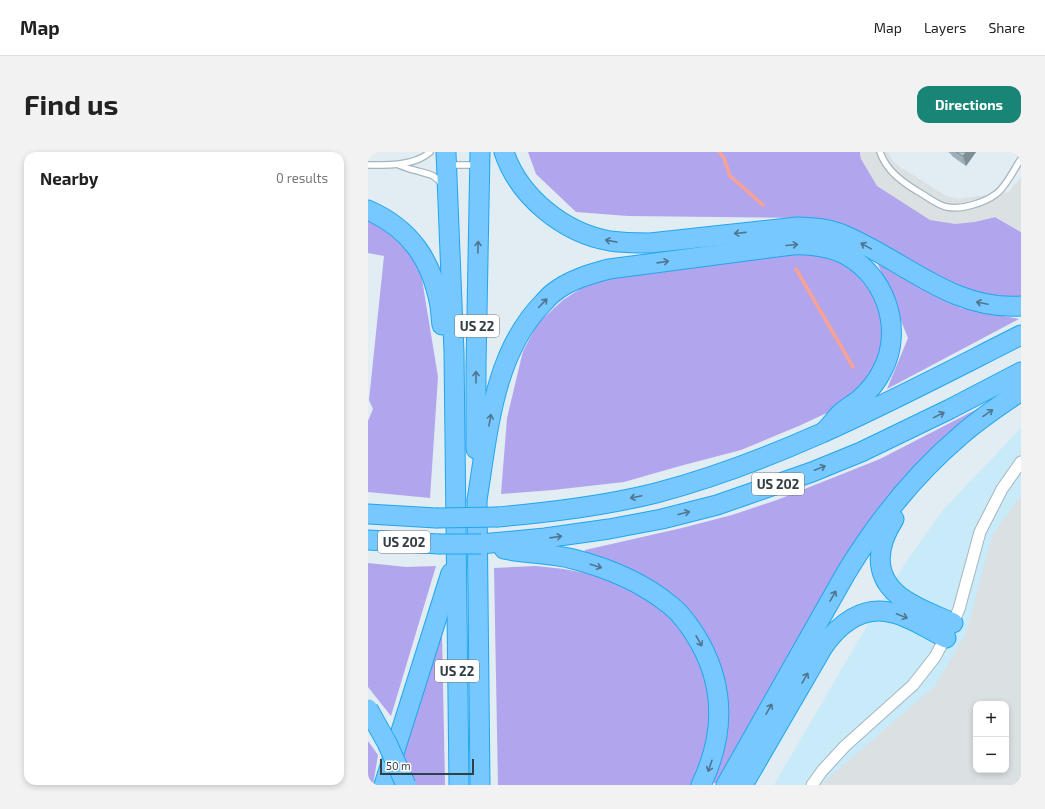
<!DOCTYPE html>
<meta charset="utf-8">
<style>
:root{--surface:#fff;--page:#f2f2f2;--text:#222;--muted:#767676;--line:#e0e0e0;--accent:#188577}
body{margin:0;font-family:"Exo 2",sans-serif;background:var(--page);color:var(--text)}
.controls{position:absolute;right:12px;bottom:12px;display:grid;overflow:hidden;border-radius:8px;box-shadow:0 2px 6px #0003}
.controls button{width:36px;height:36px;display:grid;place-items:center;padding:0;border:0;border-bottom:1px solid var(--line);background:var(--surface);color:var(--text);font:20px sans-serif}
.scale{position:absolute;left:12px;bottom:10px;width:94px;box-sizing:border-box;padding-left:4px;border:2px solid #323f45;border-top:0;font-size:11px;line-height:14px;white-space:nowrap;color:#323f45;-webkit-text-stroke:3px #fff;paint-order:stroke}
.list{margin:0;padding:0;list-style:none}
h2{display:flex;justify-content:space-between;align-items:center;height:52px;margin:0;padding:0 16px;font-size:17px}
h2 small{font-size:13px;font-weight:400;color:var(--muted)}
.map{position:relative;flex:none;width:653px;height:633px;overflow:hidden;border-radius:12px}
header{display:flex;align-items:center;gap:24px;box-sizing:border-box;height:56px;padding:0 20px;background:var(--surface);border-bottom:1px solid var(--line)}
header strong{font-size:19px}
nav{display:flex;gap:22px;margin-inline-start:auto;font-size:14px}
.intro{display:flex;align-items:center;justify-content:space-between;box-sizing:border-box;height:96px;padding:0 24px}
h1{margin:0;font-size:28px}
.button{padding:10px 18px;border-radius:12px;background:var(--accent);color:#fff;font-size:14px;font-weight:700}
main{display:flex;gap:24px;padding:0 24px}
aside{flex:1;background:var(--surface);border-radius:12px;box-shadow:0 2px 6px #0003}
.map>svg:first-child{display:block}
</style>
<header>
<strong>Map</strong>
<nav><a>Map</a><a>Layers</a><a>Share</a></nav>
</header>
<div class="intro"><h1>Find us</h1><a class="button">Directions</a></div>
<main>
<aside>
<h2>Nearby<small>0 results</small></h2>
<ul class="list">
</ul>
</aside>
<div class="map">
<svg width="653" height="633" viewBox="0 0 653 633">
<rect width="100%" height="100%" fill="#e1ecf3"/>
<path fill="#c9eaf8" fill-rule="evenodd" d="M653 276V633H406L483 501 538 410 575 358ZM608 552H638V618H608Z"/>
<g fill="#b1a5ed">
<polygon points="160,0 492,0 493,7 606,70 627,65 653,80 653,147 612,144 438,66 260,64 208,60 168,22"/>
<polygon points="0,68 26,82 50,112 54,127 70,225 62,346 0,340 0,269 5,257 1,248 16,104 0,101"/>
<polygon points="445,101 469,107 491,120 504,138 512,156 516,200 505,224 480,251 433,273 373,298 312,314 256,330 185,338 133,342 139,266 155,199 170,171 195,148 231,125 388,105"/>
<polygon points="510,112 593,156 651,167 519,237 540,186"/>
<polygon points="611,256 573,292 416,516 349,632 344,630 354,604 359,578 355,531 269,421 217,400 217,398 314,376 364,363 409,348 512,307"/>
<polygon points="0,411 38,415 68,414 23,564 0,535"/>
<polygon points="168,414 196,417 246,427 307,466 333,506 343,549 342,585 325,633 130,633 126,416"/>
<polygon points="73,482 74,483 77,633 45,633 33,601"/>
<polygon points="0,589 10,603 5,633 0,633"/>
</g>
<g fill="#dbe0e2" fill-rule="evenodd">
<polygon points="492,0 520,0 525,9 532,15 578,44 590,47 641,40 653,25 653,80 627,65 606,70 587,72 562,68 509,34 493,7"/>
<path d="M653 343V633H455L456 630 567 534 598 482 624 384ZM608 552H638V618H608Z"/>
</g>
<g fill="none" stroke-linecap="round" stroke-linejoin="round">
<g stroke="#f8a296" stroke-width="3.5">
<polyline points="351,0 356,6 362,24 395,53"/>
<polyline points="428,117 485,215"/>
</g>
<defs>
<g id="service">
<path d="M512 0C518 18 533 29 549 39 557 43 570 54 579 55 593 58 616 51 628 42 638 35 646 17 653 7"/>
<path d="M0 13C19 13 47 14 62 0"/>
<path d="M31 13C36 15 41 17 46 18 58 22 67 21 74 33"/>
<polyline points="82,13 110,13"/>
</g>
<polyline id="minor" points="444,633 454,619 477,594 545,533 567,505 585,471 591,457 612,380 634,337 653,310"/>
<g id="trunk">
<polyline points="78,0 86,201 91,633"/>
<path d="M136 0C151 45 196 81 242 89 256 91 269 91 282 91L429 75C443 75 458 76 471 81 533 105 582 159 653 154"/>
<path d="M0 58C43 77 64 109 72 154 73 161 73 167 74 173"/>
<polyline points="108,297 108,214 112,0"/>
<path d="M109 348C120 281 125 202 175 151 178 148 181 144 185 141 201 128 222 122 241 117L424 93C441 92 456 94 472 100 516 119 537 176 514 219 509 229 501 239 492 247 486 252 478 256 472 262 467 267 462 274 456 280"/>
<polyline points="109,349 112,633"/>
<polyline points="0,362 68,366"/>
<path d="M130 365C183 360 236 354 288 341 417 307 534 243 653 183"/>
<path d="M526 367C510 392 504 421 530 443 546 456 567 463 585 471"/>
<polyline points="0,388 71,392"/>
<polyline points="113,392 177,386 241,377 294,367 349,353 375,344 444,320 493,300 582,257 653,220"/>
<path d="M136 397C158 402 182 401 205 407 240 416 274 430 302 453 315 463 324 477 332 491 358 538 356 585 333 633"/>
<polyline points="16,633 83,421"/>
<path d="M358 633 478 421C509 370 546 323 592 284 611 267 632 253 653 239"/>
<path d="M375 633 455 495C471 472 495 453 525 461 543 465 561 478 578 486"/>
</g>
</defs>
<use href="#service" stroke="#a4b5bf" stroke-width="8"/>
<use href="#minor" stroke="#a4b5bf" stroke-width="13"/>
<use href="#trunk" stroke="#20a6ee" stroke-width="21"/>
<use href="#service" stroke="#fff" stroke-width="5.5"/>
<use href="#minor" stroke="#fff" stroke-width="11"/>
<use href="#trunk" stroke="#77c8ff" stroke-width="19"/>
<defs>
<g id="trunk-bridge">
<polyline points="68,366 130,365"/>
<polyline points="71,392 113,392"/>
<polyline points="0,557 19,591 38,633"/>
</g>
</defs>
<use href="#trunk-bridge" stroke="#20a6ee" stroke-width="21" stroke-linecap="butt"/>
<use href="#trunk-bridge" stroke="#77c8ff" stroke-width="19"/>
</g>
<polygon fill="#9dafb8" points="580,0 608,0 598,14 584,4 583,2"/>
<polygon fill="#808e96" points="598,0 608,0 598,14 595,4"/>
<polygon fill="#b7cbd6" stroke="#808e96" points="588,0 598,0 595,4"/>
<defs><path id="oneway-shaft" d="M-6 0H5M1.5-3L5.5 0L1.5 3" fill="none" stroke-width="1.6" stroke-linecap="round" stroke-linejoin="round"/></defs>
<g stroke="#4e768f">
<use href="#oneway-shaft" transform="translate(372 81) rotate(174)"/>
<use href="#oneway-shaft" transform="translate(243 89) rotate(-170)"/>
<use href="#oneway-shaft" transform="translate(424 93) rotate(-5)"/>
<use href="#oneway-shaft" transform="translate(498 94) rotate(-151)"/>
<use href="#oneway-shaft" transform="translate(110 95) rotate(-89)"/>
<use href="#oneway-shaft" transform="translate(295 110) rotate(-8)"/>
<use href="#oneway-shaft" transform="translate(175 151) rotate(-46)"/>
<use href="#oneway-shaft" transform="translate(614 151) rotate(-168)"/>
<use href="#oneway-shaft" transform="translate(108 225) rotate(-90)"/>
<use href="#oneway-shaft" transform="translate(620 261) rotate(-35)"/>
<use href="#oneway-shaft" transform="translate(571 263) rotate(-26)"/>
<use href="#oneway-shaft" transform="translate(122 268) rotate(-80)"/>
<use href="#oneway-shaft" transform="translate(452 316) rotate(-22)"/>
<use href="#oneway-shaft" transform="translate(268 345) rotate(168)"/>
<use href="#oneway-shaft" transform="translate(316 361) rotate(-14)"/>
<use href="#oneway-shaft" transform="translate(188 385) rotate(-8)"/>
<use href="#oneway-shaft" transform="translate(228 414) rotate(18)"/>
<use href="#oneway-shaft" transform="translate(465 444) rotate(-60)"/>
<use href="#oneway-shaft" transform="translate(534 464) rotate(22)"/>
<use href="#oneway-shaft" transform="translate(331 489) rotate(61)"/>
<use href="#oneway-shaft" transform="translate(437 526) rotate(-60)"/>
<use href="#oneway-shaft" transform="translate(401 557) rotate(-60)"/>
<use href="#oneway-shaft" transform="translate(342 614) rotate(109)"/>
</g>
<g text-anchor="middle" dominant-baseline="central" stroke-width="4" stroke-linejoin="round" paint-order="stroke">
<g fill="#fff" stroke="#70797d" stroke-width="1">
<rect x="87" y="163" width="44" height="22" rx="3"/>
<rect x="384" y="321" width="52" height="22" rx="3"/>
<rect x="10" y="379" width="52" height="22" rx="3"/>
<rect x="67" y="508" width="44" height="22" rx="3"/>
</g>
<g font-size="13" font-weight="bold" fill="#323f45">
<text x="109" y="174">US 22</text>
<text x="410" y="332">US 202</text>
<text x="36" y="390">US 202</text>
<text x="89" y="519">US 22</text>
</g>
</g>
</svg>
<div class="controls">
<button>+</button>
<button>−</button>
</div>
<div class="scale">50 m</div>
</div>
</main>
